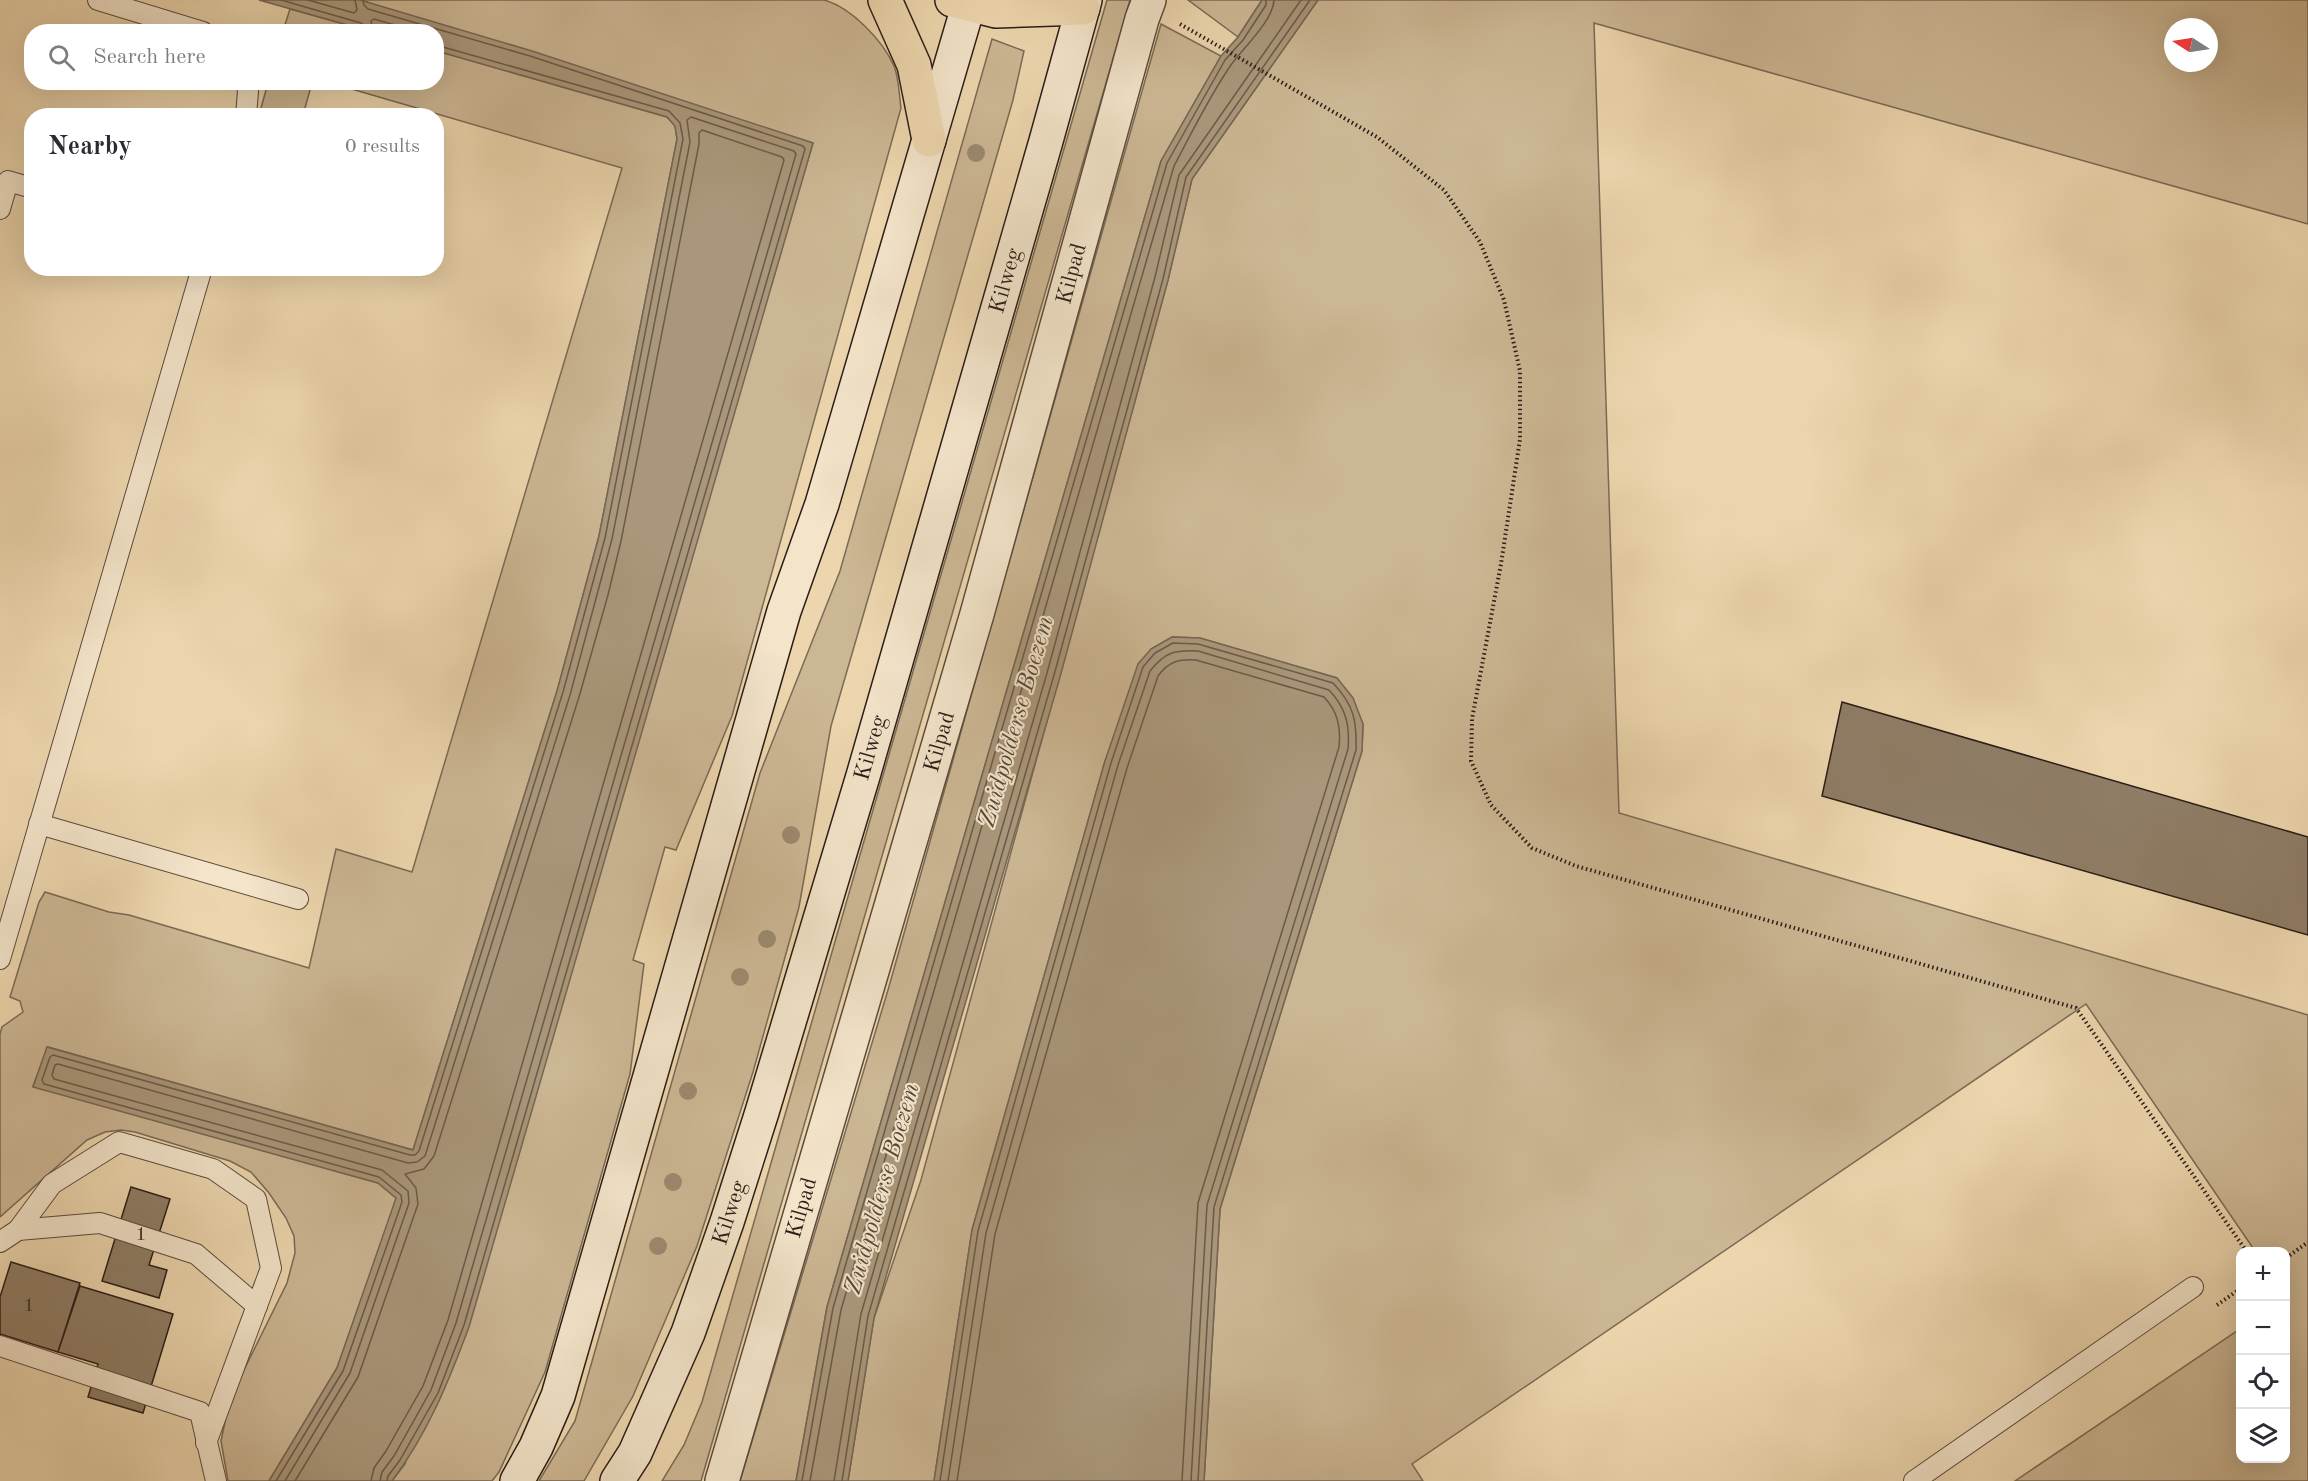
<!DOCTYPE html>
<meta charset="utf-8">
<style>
:root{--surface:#fff;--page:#f2f2f3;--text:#2b2b33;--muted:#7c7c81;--line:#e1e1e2}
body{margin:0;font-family:"Old Standard TT",serif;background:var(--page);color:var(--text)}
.controls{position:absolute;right:18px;bottom:18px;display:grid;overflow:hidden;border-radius:12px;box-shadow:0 6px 24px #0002}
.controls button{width:54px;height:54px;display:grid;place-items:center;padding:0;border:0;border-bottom:2px solid var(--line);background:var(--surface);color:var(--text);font:30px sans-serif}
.compass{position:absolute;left:2164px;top:18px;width:54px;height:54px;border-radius:50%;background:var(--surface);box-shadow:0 6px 24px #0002;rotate:282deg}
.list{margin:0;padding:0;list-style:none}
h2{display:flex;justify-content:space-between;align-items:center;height:78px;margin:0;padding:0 24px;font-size:26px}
h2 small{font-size:20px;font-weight:400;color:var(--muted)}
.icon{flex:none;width:33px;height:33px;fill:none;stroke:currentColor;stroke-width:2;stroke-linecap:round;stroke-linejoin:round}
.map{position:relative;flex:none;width:2308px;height:1481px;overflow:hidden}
.search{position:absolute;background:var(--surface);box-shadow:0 6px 24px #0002;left:24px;top:24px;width:420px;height:66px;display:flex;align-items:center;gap:15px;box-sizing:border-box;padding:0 21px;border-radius:24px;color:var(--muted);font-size:22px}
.panel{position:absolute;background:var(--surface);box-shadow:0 6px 24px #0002;left:24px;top:108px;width:420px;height:168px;border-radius:24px}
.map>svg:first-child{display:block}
</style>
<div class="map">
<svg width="2308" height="1481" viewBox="0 0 2308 1481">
<rect width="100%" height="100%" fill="#edd6ae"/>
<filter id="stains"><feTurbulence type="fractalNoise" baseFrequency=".00333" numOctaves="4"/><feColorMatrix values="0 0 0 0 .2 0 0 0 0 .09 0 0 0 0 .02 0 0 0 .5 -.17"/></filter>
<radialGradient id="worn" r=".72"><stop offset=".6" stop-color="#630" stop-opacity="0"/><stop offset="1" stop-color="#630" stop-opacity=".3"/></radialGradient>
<g fill="#ccb794" stroke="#7a6a56" stroke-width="1.5" fill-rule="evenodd">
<path d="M360 0H824C851 7 883 41 894 66 899 78 899 95 901 108L732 716 676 850 665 847 633 960 644 964 630 1074 545 1372 499 1472 492 1481H392L405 1464 658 672 813 143Z"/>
<polygon points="1107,0 1130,0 701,1481 662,1481 684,1445 702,1402"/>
<polygon points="1188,0 1262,0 1238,37"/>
<path d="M1318 0H2308V224L1594 23 1619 813 2308 1015V1481H2015L2240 1329V1458H2286V1252L2255 1251 2086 1004 1412 1464 1423 1481H1204L1220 1209 1362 751 1363 724 1337 678 1200 638 1172 637 1151 649 1105 761 972 1230 934 1481H848L874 1318 921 1180 1168 280 1192 179ZM2173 27H2209V63H2173Z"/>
<polygon points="290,9 369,31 283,31"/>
<polygon points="1161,24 1221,56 1161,161 827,1307 796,1481 740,1481 888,990"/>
<polygon points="992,39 1024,51 1013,100 831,726 799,907 753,1072 697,1246 633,1396 584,1481 539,1481 575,1421 760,773 840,571"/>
<polygon points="437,51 667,117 675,126 677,139 599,536 557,691 413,1150 48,1047 33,1086 378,1183 397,1199 337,1368 269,1481 228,1481 221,1441 227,1412 238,1382 287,1283 295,1253 294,1236 286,1218 269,1193 251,1172 230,1161 135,1132 121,1130 105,1132 87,1140 0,1217 0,1034 2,1027 23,1012 20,1001 10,997 39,902 45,892 109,912 129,915 309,968 336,849 412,872 622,168 331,83 436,82"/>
<polygon points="268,83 312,83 303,115 259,115"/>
</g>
<g fill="#aa977b" stroke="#766653" stroke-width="1.5">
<path d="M259 0H360L532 51 813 143 469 1327C448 1383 428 1433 392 1481H269L337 1368 396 1198 378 1183 33 1087 47 1047 413 1150 557 691 599 536 677 139 675 126 667 117 437 51 436 32 369 31Z"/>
<polygon points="1262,0 1318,0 1192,179 1168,280 1060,677 874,1318 848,1481 796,1481 827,1307 1161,161 1221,56 1238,37"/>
<polygon points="1172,637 1200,638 1337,678 1353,698 1363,724 1362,751 1220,1209 1204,1481 934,1481 972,1230 1105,761 1138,664 1151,649"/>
</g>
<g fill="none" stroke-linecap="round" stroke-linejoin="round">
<g stroke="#6a5a4a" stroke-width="1.5">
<polyline points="281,0 361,23 365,26 366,32"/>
<polyline points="308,0 354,13 357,10 355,0"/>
<polyline points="363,0 364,5 368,9 530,56 803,146 805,149 464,1325 438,1393 400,1460 388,1476 387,1481"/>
<polyline points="373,32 371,21 374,19 419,32"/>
<polyline points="276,1481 343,1371 402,1202 401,1195 379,1177 44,1084 42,1080 50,1057 53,1055 410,1155 415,1155 419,1151 563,692 605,538 683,139 680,123 669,111 436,45"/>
<polyline points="285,1481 350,1373 409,1203 408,1191 382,1170 54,1079 52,1075 55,1065 58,1064 408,1163 417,1162 425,1156 570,695 612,539 690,142 687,120 691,117 794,151 796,154 456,1323 431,1390 394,1456 382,1472 380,1481"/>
<polyline points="295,1481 358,1377 418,1204 416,1188 405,1174 424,1169 434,1156 579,697 608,595 621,541 699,144 699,133 702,130 782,157 784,160 448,1320 423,1386 386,1451 374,1468 371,1481"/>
<polyline points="802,1481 833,1308 1167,163 1225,60 1243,40 1266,5 1266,0"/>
<path d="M810 1481 841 1310 1174 166C1191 134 1210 95 1231 65 1243 48 1273 21 1274 0"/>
<polyline points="834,1481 861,1314 1047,673 1155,277 1179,175 1301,0"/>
<polyline points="842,1481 868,1316 1054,675 1163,279 1186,177 1310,0"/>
<path d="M940 1481 978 1231 1111 763 1143 667 1155 653 1173 643 1198 644 1333 683C1354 705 1357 721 1356 750L1214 1207 1198 1481"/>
<path d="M948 1481 986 1233 1118 765 1150 671C1165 652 1174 650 1198 651L1329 690C1346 708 1350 725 1348 749L1207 1205 1191 1481"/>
<path d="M957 1481 995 1234 1127 768 1158 676C1169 661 1179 659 1196 660L1324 697C1338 712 1341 727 1339 747L1198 1203 1182 1481"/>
</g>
</g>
<g fill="#8f7d66" stroke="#291d18" stroke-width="1.5">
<polygon points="1842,702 2308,837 2308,935 1822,796"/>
<polygon points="131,1187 170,1199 149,1265 167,1270 159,1298 102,1281"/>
<polygon points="11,1262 80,1283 58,1352 0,1334 0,1297"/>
<polygon points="80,1286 173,1314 143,1413 88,1397 98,1364 58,1352"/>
</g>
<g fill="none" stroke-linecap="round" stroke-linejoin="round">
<defs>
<g id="service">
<polyline points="98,0 203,32"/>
<polyline points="246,116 248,91 246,82"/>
<polyline points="0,209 8,181 32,188"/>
<polyline points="39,824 298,899"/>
<polyline points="0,959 202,268"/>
<polyline points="18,1230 100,1223 196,1254 257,1306"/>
<polyline points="0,1242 18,1230 52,1184 119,1142 213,1169 256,1199 271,1268 206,1443"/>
<polyline points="0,1346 200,1412 216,1481"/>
<polyline points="1914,1481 2193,1287"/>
</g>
<polyline id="minor" points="722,1481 977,614 1142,19 1149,0"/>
<g id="secondary">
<polyline points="517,1481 536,1447 558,1396 784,611 822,504 970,0"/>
<polyline points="617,1481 635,1453 688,1333 727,1222 762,1112 863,776 1046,141 1085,0"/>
</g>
<g id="motorway">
<polyline points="885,0 914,65 929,140"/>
<polyline points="952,0 996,11 1083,8"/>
</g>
</defs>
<use href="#service" stroke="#5a4b3e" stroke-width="22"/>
<use href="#minor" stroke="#5a4b3e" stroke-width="36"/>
<use href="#secondary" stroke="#291d18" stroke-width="36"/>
<use href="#motorway" stroke="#291d18" stroke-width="36"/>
<g stroke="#291d18" stroke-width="4" stroke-dasharray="1.5 3" stroke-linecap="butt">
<polyline points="1180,24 1377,137 1444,190 1480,242 1504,300 1520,371 1520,439 1501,564 1472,719 1471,761 1491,805 1532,848 1576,866 2076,1008 2247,1252"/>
<polyline points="2286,1258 2308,1242"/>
<polyline points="2217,1305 2240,1289"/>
</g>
<use href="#service" stroke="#f3e4ca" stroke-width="20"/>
<use href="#minor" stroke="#f3e4ca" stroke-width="33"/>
<use href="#secondary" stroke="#f3e4ca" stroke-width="33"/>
<use href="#motorway" stroke="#edd6ae" stroke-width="33"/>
</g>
<g fill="#9c8a70">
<circle cx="976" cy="153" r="9"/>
<circle cx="791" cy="835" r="9"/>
<circle cx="767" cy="939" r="9"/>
<circle cx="740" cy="977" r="9"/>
<circle cx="688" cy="1091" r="9"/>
<circle cx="673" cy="1182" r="9"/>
<circle cx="658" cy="1246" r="9"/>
</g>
<g text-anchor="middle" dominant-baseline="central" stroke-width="4.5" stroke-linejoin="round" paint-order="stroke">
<g font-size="20" fill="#42352c">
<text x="141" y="1235">1</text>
<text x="29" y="1306">1</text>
</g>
<g font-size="22" fill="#291d18" stroke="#f3e4ca">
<text transform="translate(1072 274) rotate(-75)">Kilpad</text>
<text transform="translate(1006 281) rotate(-74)">Kilweg</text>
<text transform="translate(940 742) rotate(-74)">Kilpad</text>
<text transform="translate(871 748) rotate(-74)">Kilweg</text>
<text transform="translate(802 1208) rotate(-74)">Kilpad</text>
<text transform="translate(730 1213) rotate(-72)">Kilweg</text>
</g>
<g font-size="24" font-style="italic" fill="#56483b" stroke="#f3e4ca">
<text transform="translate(1017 722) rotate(-74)">Zuidpolderse Boezem</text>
<text transform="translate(883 1189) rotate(-74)">Zuidpolderse Boezem</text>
</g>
</g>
<rect width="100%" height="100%" filter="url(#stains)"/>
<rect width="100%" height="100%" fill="url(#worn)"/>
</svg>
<div class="controls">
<button>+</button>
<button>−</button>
<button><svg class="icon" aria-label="locate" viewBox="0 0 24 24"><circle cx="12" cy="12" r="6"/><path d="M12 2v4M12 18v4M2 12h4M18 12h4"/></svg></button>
<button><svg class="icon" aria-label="layers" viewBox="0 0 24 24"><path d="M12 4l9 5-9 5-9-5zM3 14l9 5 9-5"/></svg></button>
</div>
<svg class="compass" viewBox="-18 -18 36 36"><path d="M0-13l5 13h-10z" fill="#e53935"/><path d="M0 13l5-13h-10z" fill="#7c7c81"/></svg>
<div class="search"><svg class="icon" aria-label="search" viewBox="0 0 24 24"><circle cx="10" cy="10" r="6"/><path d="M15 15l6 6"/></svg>Search here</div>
<section class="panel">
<h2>Nearby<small>0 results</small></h2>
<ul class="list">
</ul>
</section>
</div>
